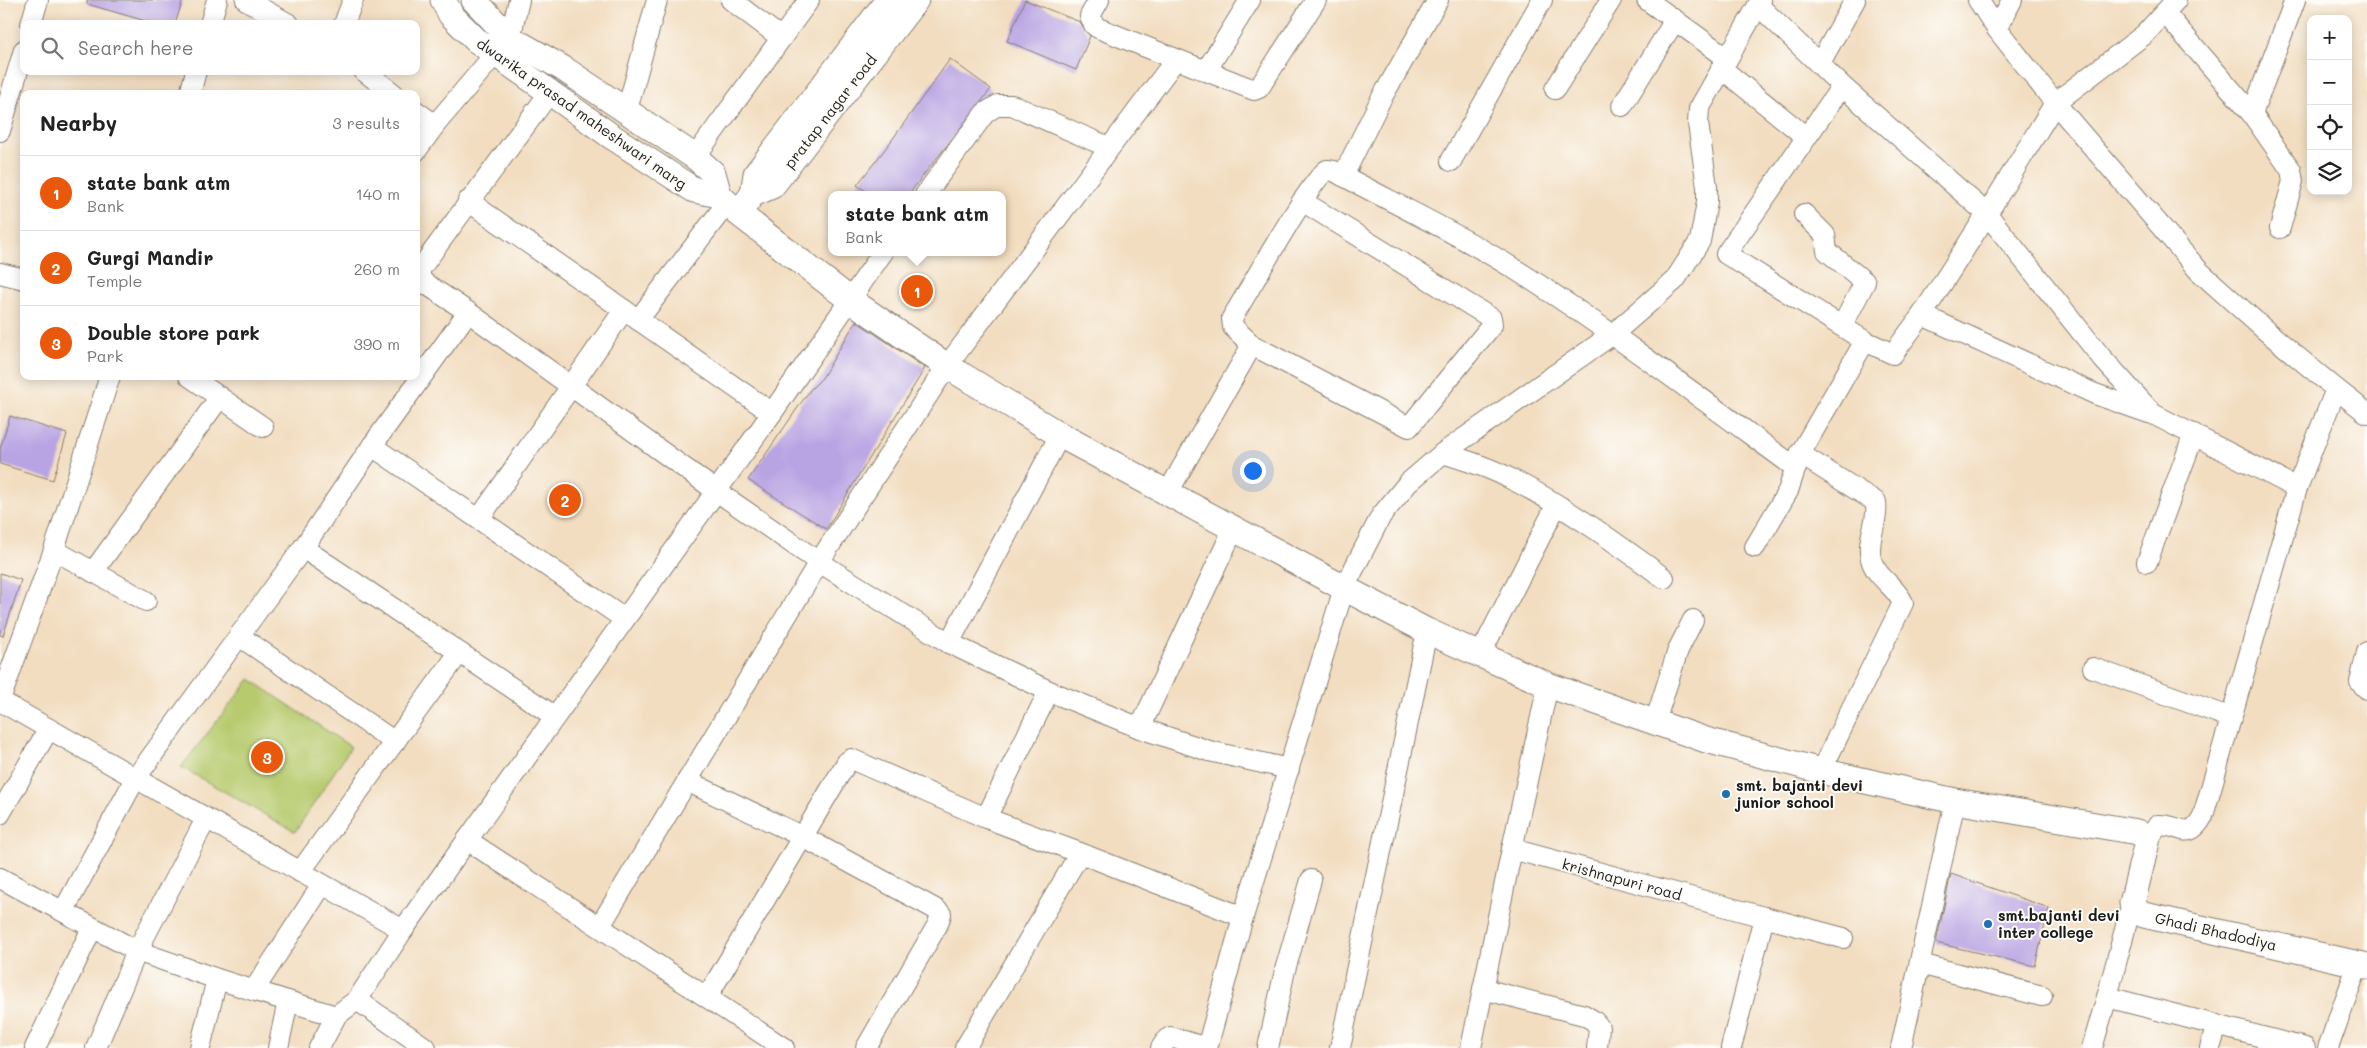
<!DOCTYPE html>
<meta charset="utf-8">
<style>
:root{--surface:#fff;--page:#f2f2f2;--text:#222;--muted:#767676;--line:#e0e0e0;--accent:#ea580c}
body{margin:0;font-family:Mali,sans-serif;background:var(--page);color:var(--text)}
.controls{position:absolute;right:15px;top:15px;display:grid;overflow:hidden;border-radius:10px;box-shadow:0 2px 12px #0003}
.controls button{width:45px;height:45px;display:grid;place-items:center;padding:0;border:0;border-bottom:1px solid var(--line);background:var(--surface);color:var(--text);font:25px sans-serif}
.you{position:absolute;left:1252px;top:470px;width:18px;height:18px;margin:-12px;border:4px solid #fff;border-radius:50%;background:#1a73e8;box-shadow:0 0 0 8px #1a73e833}
.badge{display:grid;place-items:center;width:32px;height:32px;border-radius:50%;background:var(--accent);color:#fff;font-size:16px;font-weight:700}
.pin{position:absolute;translate:-50% -50%;border:2px solid #fff;box-shadow:0 1px 5px #0006}
.popup{position:absolute;left:828px;top:191px;width:178px;height:65px;box-sizing:border-box;display:grid;place-content:center;border-radius:10px;background:var(--surface);filter:drop-shadow(0 1px 4px #0005);font-size:16px;white-space:nowrap;color:var(--muted)}
.popup b{font-size:19px;color:var(--text)}
.popup::after{content:'';position:absolute;left:50%;top:100%;margin-left:-10px;border:10px solid transparent;border-top-color:var(--surface)}
.list{margin:0;padding:0;list-style:none}
h2{display:flex;justify-content:space-between;align-items:center;height:65px;margin:0;padding:0 20px;font-size:21px}
h2 small{font-size:16px;font-weight:400;color:var(--muted)}
.list li{display:grid;grid-template-columns:32px 1fr auto;gap:15px;align-items:center;box-sizing:border-box;height:75px;padding:0 20px;border-top:1px solid var(--line)}
.list b{display:block;font-size:19px;white-space:nowrap}
.list p{margin:0;font-size:16px;white-space:nowrap;color:var(--muted)}
.list em{font-size:16px;font-style:normal;color:var(--muted)}
.icon{flex:none;width:28px;height:28px;fill:none;stroke:currentColor;stroke-width:2;stroke-linecap:round;stroke-linejoin:round}
.map{position:relative;flex:none;width:2367px;height:1048px;overflow:hidden}
.search{position:absolute;background:var(--surface);box-shadow:0 2px 12px #0003;left:20px;top:20px;width:400px;height:55px;display:flex;align-items:center;gap:12px;box-sizing:border-box;padding:0 18px;border-radius:10px;color:var(--muted);font-size:19px}
.panel{position:absolute;background:var(--surface);box-shadow:0 2px 12px #0003;left:20px;top:90px;width:400px;height:290px;border-radius:10px}
.map>svg:first-child{display:block}
</style>
<div class="map">
<svg width="2367" height="1048" viewBox="0 0 2367 1048">
<rect width="100%" height="100%" fill="#fdfcf7"/>
<filter id="ink" filterUnits="userSpaceOnUse"><feTurbulence type="fractalNoise" baseFrequency=".02" numOctaves="2"/><feDisplacementMap in="SourceGraphic" scale="10" xChannelSelector="R" yChannelSelector="G"/><feConvolveMatrix kernelMatrix="1 2 1 2 8 2 1 2 1" color-interpolation-filters="sRGB"/></filter>
<filter id="wash" filterUnits="userSpaceOnUse"><feTurbulence type="fractalNoise" baseFrequency=".0096" numOctaves="4" result="noise"/><feDisplacementMap in="SourceGraphic" scale="20" xChannelSelector="R" yChannelSelector="G"/><feGaussianBlur stdDeviation="1.12" result="paint"/><feColorMatrix in="noise" values="0 0 0 0 0 0 0 0 0 0 0 0 0 0 0 0 0 1.4 0 .05"/><feComposite in="paint" operator="in"/></filter>
<g filter="url(#wash)">
<rect width="100%" height="100%" fill="#f2ddc0"/>
<polygon fill="#b7cb6e" stroke="#6a7445" points="250,679 351,747 295,832 181,767"/>
<g id="blocks">
<g fill="#b8a3e3">
<polygon points="87,0 183,0 175,24 156,24 87,4"/>
<polygon points="1025,0 1080,22 1090,36 1076,70 1007,41"/>
<polygon points="950,59 991,89 908,195 871,195 857,185 889,144"/>
<polygon points="856,321 925,368 826,529 748,480 810,390 822,378"/>
<polygon points="10,416 67,434 53,480 0,464 0,449"/>
<polygon points="0,573 21,580 3,636 0,635"/>
<polygon points="1951,874 2049,908 2035,966 1936,943"/>
</g>
</g>
</g>
<g filter="url(#ink)">
<use href="#blocks" fill-opacity="0" stroke="#877c6e" stroke-width="1"/>
<g fill="none" stroke-linecap="round" stroke-linejoin="round">
<defs>
<g id="minor">
<polyline points="246,0 289,24"/>
<polyline points="731,0 780,37"/>
<polyline points="1099,0 1090,16 1094,25 1098,28 1254,90 1259,88 1316,0"/>
<polyline points="1647,0 1727,58"/>
<path d="M1978 0 1997 29 2055 103 2199 271 2265 330 2336 389 2297 488 2203 816C2188 843 2181 824 2158 825L2147 842"/>
<polyline points="2176,0 2145,34 2055,103 1987,214 2102,358 2153,414 2297,488"/>
<polyline points="1758,5 1842,86 1987,214 1922,315 1893,354 1865,341 1726,254 1842,86"/>
<polyline points="2165,13 2252,114 2291,170 2293,181 2280,228"/>
<polyline points="31,24 38,0"/>
<polyline points="210,24 217,0"/>
<polyline points="344,24 353,0"/>
<polyline points="1997,29 2012,0"/>
<polyline points="510,38 519,0"/>
<polyline points="1820,63 1855,0"/>
<polyline points="1721,68 1806,137"/>
<polyline points="364,71 394,94"/>
<polyline points="1206,71 1250,0"/>
<polyline points="1555,89 1611,0"/>
<polyline points="190,94 196,71"/>
<polyline points="1622,106 1675,20"/>
<polyline points="627,110 657,0"/>
<polyline points="416,111 435,125"/>
<polyline points="2252,114 2295,0"/>
<polyline points="0,131 24,50"/>
<polyline points="416,151 435,125 495,54"/>
<polyline points="695,157 809,0"/>
<polyline points="1451,161 1542,0"/>
<polyline points="1343,176 1381,99 1438,0"/>
<polyline points="925,195 985,113 998,105 1012,105 1108,147"/>
<polyline points="468,201 772,413"/>
<path d="M1302 201 1491 318 1492 325 1409 427 1252 345 1233 327 1232 318C1246 296 1312 177 1327 170L1334 171C1397 205 1463 236 1524 275 1617 335 1706 402 1796 468"/>
<polyline points="1804,214 1825,235 1827,251 1865,282 1842,326"/>
<polyline points="0,273 24,279"/>
<polyline points="468,312 423,282 420,279 420,269 550,92"/>
<polyline points="1922,315 2095,394 2149,413"/>
<polyline points="638,320 727,203"/>
<polyline points="189,376 263,427"/>
<polyline points="2336,389 2367,413"/>
<polyline points="372,446 623,618"/>
<path d="M1443 453C1464 460 1487 466 1507 477 1562 504 1615 542 1664 578"/>
<path d="M1800 454 1876 502C1879 521 1866 540 1871 559 1876 578 1896 586 1903 603L1821 771"/>
<polyline points="1167,494 1252,345"/>
<polyline points="479,519 624,310"/>
<polyline points="1755,547 1788,491 1800,454 1865,341"/>
<polyline points="303,548 554,716"/>
<polyline points="54,550 146,601"/>
<polyline points="2147,562 2194,434"/>
<polyline points="93,572 220,397"/>
<polyline points="239,636 395,742"/>
<polyline points="949,643 1060,435"/>
<polyline points="2367,652 2360,682 2367,689"/>
<polyline points="1481,653 1556,506"/>
<polyline points="2093,668 2232,718"/>
<polyline points="1548,685 1512,849 1764,917 1731,1048"/>
<polyline points="1049,691 1140,728 1209,751 1289,769"/>
<polyline points="0,700 54,550 110,376"/>
<polyline points="0,701 403,930 772,413 883,252"/>
<polyline points="1655,722 1678,650 1693,620"/>
<polyline points="1140,728 1233,530"/>
<polyline points="687,781 801,836 937,910 941,914 938,924 866,1048"/>
<polyline points="0,814 48,730"/>
<polyline points="986,818 1049,691 949,643 819,562 947,366 1176,59"/>
<polyline points="467,840 784,1048"/>
<polyline points="300,872 459,653"/>
<polyline points="0,878 137,951 217,979 336,1016"/>
<polyline points="2132,903 2107,997 2305,1048"/>
<polyline points="64,910 135,779 303,548 372,446 468,312 715,490 819,562 600,926"/>
<polyline points="1764,917 1843,938"/>
<polyline points="1920,964 2042,996"/>
<polyline points="1483,989 1584,1015 1594,1021 1599,1027 1597,1048"/>
<polyline points="254,990 322,885"/>
<polyline points="707,997 847,762 851,759 986,818 1080,853"/>
<polyline points="357,1000 426,1048"/>
<polyline points="35,1048 92,928"/>
<polyline points="96,1048 137,951 206,819"/>
<polyline points="200,1048 217,979"/>
<polyline points="278,1048 288,1001"/>
<polyline points="319,1048 336,1016 357,1000 403,930"/>
<polyline points="965,1048 1080,853 1243,917"/>
<polyline points="1161,1048 1167,1039 1171,1037 1207,1048"/>
<polyline points="1207,1048 1243,917 1344,588 1381,516 1408,483 1443,453 1613,334 1675,280 1700,241 1707,202 1707,187 1698,123 1699,109 1761,0"/>
<polyline points="1268,1048 1285,970 1311,880"/>
<polyline points="1340,1048 1427,631"/>
<polyline points="1471,1048 1512,849"/>
<polyline points="1901,1048 1955,801"/>
<polyline points="2092,1048 2107,997"/>
<polyline points="2210,1048 2217,1025"/>
<polyline points="2328,1048 2358,964"/>
</g>
<g id="tertiary">
<polyline points="443,0 451,15 476,40 611,136 694,190 719,195"/>
<polyline points="474,0 510,38 564,69 695,157 713,173 719,195"/>
<polyline points="753,194 756,174 888,0"/>
<polyline points="719,195 738,213 849,299 947,366 1060,435 1344,588 1427,631 1548,685 1706,740 1821,771 1955,801 2137,832 2143,836 2147,842 2132,903 2138,912 2144,915 2367,966"/>
<polyline points="738,213 753,194 772,186 916,0"/>
</g>
</defs>
<use href="#minor" stroke="#877c6e" stroke-width="22"/>
<use href="#tertiary" stroke="#877c6e" stroke-width="27"/>
<use href="#minor" stroke="#fff" stroke-width="20"/>
<use href="#tertiary" stroke="#fff" stroke-width="25"/>
</g>
</g>
<g fill="#1f6fb2" stroke="#fdfcf7" stroke-width="2">
<circle cx="1726" cy="794" r="5"/>
<circle cx="1988" cy="924" r="5"/>
</g>
<g text-anchor="middle" dominant-baseline="central" stroke-width="4" stroke-linejoin="round" paint-order="stroke">
<g font-size="15" fill="#1c1c1c" stroke="#fdfcf7">
<text transform="translate(830 111) rotate(-52)">pratap nagar road</text>
<text transform="translate(582 113) rotate(35)">dwarika prasad maheshwari marg</text>
<text transform="translate(1622 879) rotate(15)">krishnapuri road</text>
<text transform="translate(2216 931) rotate(13)">Ghadi Bhadodiya</text>
</g>
<g font-size="15" font-weight="bold" fill="#1c1c1c" stroke="#fdfcf7" text-anchor="start">
<text x="1736" y="785">smt. bajanti devi<tspan x="1736" dy="17">junior school</tspan></text>
<text x="1998" y="915">smt.bajanti devi<tspan x="1998" dy="17">inter college</tspan></text>
</g>
</g>
</svg>
<div class="controls">
<button>+</button>
<button>−</button>
<button><svg class="icon" aria-label="locate" viewBox="0 0 24 24"><circle cx="12" cy="12" r="6"/><path d="M12 2v4M12 18v4M2 12h4M18 12h4"/></svg></button>
<button><svg class="icon" aria-label="layers" viewBox="0 0 24 24"><path d="M12 4l9 5-9 5-9-5zM3 14l9 5 9-5"/></svg></button>
</div>
<div class="you"></div>
<div class="pin badge" style="left:917px;top:291px">1</div>
<div class="popup"><b>state bank atm</b>Bank</div>
<div class="pin badge" style="left:565px;top:500px">2</div>
<div class="pin badge" style="left:267px;top:757px">3</div>
<div class="search"><svg class="icon" aria-label="search" viewBox="0 0 24 24"><circle cx="10" cy="10" r="6"/><path d="M15 15l6 6"/></svg>Search here</div>
<section class="panel">
<h2>Nearby<small>3 results</small></h2>
<ul class="list">
<li><span class="badge">1</span><div><b>state bank atm</b><p>Bank</p></div><em>140 m</em></li>
<li><span class="badge">2</span><div><b>Gurgi Mandir</b><p>Temple</p></div><em>260 m</em></li>
<li><span class="badge">3</span><div><b>Double store park</b><p>Park</p></div><em>390 m</em></li>
</ul>
</section>
</div>
